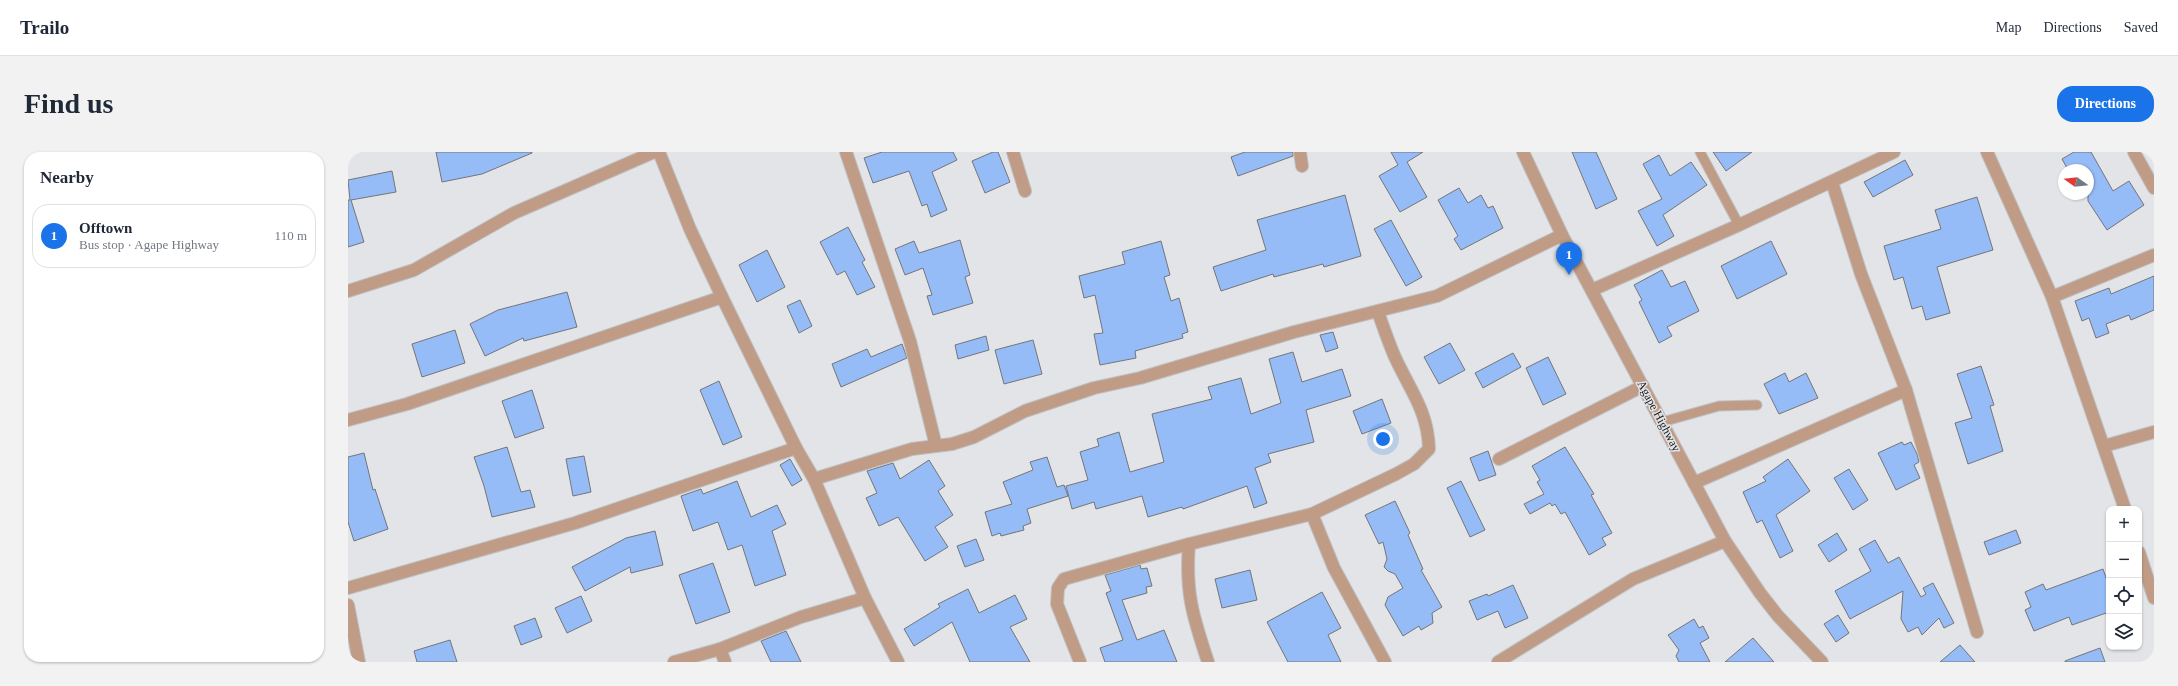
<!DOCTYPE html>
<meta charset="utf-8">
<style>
:root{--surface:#fff;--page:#f2f2f3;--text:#1f2937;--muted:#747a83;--line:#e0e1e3;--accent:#1a73e8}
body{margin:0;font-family:Georgia,serif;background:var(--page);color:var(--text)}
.controls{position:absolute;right:12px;bottom:12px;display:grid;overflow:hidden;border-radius:8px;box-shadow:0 1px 3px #0004}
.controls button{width:36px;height:36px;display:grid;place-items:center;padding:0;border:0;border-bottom:1px solid var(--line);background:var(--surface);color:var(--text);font:20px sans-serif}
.compass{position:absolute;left:1710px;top:12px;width:36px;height:36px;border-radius:50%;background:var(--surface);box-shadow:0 1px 3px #0004;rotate:285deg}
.you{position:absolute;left:1035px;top:287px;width:14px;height:14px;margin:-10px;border:3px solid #fff;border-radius:50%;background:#1a73e8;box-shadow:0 0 0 6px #1a73e833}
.badge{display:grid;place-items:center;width:26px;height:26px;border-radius:50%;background:var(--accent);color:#fff;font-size:13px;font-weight:700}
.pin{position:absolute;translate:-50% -33px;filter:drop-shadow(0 1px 2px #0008)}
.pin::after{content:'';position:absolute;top:21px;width:14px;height:12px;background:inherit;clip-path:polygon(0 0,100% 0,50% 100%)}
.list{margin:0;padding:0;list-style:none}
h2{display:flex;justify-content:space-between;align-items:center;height:52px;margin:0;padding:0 16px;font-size:17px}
h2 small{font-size:13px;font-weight:400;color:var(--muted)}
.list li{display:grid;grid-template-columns:26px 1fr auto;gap:12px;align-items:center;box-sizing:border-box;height:64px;margin:0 8px 8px;padding:0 8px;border:1px solid var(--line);border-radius:16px}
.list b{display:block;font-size:15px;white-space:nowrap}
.list p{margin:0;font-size:13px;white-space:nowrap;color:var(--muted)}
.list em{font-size:13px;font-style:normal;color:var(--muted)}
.icon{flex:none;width:22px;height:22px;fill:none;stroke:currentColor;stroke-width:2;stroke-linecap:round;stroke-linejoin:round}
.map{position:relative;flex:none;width:1806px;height:510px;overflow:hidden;border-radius:16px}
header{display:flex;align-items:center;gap:24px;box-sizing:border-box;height:56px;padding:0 20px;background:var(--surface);border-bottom:1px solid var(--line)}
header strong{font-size:19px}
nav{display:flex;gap:22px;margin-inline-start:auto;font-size:14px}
.intro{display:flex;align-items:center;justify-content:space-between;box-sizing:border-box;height:96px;padding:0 24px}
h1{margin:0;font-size:28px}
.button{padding:10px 18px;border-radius:16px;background:var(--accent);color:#fff;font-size:14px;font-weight:700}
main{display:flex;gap:24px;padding:0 24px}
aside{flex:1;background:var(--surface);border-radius:16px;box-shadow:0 1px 3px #0004}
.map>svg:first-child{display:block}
</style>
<header>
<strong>Trailo</strong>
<nav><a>Map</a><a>Directions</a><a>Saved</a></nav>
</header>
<div class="intro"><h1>Find us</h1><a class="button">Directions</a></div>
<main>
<aside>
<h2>Nearby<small></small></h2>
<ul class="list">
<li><span class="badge">1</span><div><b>Offtown</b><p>Bus stop · Agape Highway</p></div><em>110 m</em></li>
</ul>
</aside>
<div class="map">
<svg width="1806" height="510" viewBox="0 0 1806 510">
<rect width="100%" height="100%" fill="#e2e4e7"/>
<g fill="#96bcf8" stroke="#747578">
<polygon points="88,0 184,0 184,1 134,22 94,30"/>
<polygon points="534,0 605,0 609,8 584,20 599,58 583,65 579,52 574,54 561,19 525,31 516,6"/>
<polygon points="645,0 650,0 662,30 637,41 624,9"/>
<polygon points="897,0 945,0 945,4 890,24 883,5"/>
<polygon points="1043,0 1075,0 1059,10 1079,45 1052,60 1031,24 1050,13"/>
<polygon points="1224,0 1248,0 1269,47 1248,57"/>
<polygon points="1365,0 1404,0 1378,19"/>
<polygon points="1726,0 1743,0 1765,39 1781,29 1796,53 1759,78 1740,49 1740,18 1720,18 1714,7"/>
<polygon points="1311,3 1322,24 1343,10 1359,33 1315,63 1326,84 1309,94 1290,59 1314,47 1295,12"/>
<polygon points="1557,8 1565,23 1525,45 1516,30"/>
<polygon points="44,19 48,40 3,48 16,90 0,95 0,48 2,48 0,28"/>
<polygon points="1111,36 1120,51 1133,43 1140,56 1145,54 1155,76 1113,98 1106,87 1110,84 1090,48"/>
<polygon points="997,43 1013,104 976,115 975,112 926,125 925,122 873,139 865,115 918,98 909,68"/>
<polygon points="1629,45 1645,98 1589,115 1602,161 1578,168 1574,154 1564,157 1555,125 1546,128 1536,94 1593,77 1587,58"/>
<polygon points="1043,68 1074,125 1058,134 1026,77"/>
<polygon points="500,75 517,108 514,110 527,135 509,143 497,119 489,123 472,90"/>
<polygon points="612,88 622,123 617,125 625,151 585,163 579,144 584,143 575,116 557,123 547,97 566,89 571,101"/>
<polygon points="813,89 822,123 816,125 823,149 831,146 840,180 834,182 835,186 787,199 788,206 752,213 746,182 755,181 747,143 736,146 731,124 777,112 774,100"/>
<polygon points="1423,89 1439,122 1389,147 1373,114"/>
<polygon points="419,98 437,135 409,150 391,113"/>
<polygon points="1314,118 1323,135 1337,129 1351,159 1319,175 1324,184 1311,191 1291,150 1294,148 1286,133"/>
<polygon points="1806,124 1806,158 1783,168 1781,163 1758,172 1761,181 1748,186 1741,166 1734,169 1727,149 1761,136 1763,142"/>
<polygon points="219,140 229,175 176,189 175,186 137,204 122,172 150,158"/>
<polygon points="452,148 464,174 451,181 439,154"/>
<polygon points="107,178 117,211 74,225 64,192"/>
<polygon points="985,180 990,196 978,200 972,183"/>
<polygon points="638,184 641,198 610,207 607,193"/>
<polygon points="685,188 694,222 656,232 647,198"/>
<polygon points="1102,191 1117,218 1091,232 1076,205"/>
<polygon points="554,192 559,206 493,235 484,212 519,197 523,205"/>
<polygon points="945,200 954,230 994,217 1003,244 958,258 966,290 920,302 923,310 907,316 919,351 906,356 899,334 835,357 834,355 800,365 794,344 748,357 746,350 724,357 718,334 740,328 732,300 751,294 749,287 771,280 782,320 816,310 804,262 864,247 860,235 893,226 903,262 933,251 921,207"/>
<polygon points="1165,201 1173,215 1135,236 1127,221"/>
<polygon points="1200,205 1218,242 1195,253 1178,216"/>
<polygon points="1633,214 1646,253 1642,254 1655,299 1620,312 1607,271 1624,266 1609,222"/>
<polygon points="1437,221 1441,230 1458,221 1470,246 1431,262 1416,232"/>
<polygon points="371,229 394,285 375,293 352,238"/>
<polygon points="184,238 196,276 167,286 154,249"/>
<polygon points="1034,247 1043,271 1014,282 1005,259"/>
<polygon points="1554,290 1556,293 1563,290 1569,302 1571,310 1566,313 1572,326 1548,338 1530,301"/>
<polygon points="159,295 173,340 182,338 187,355 144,365 136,334 126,305"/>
<polygon points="1217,295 1246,342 1243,343 1264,381 1254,386 1258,393 1241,403 1217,360 1213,362 1207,352 1204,354 1202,351 1182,362 1176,352 1196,342 1189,330 1192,328 1184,314"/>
<polygon points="1140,299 1148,323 1131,329 1122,306"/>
<polygon points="16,301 25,338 27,337 40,377 6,389 0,370 0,305"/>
<polygon points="236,304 243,340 225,344 218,307"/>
<polygon points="699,305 709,335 716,333 720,344 679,357 683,371 675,374 676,378 653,384 652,381 644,384 637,360 664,352 655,330 685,318 682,310"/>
<polygon points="442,307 454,328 444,334 432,313"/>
<polygon points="1440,307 1462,339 1428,363 1445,399 1432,406 1414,368 1409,371 1395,340 1418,329 1415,325"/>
<polygon points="581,308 597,334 590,339 605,363 587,375 600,395 577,409 550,365 531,374 518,346 529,341 519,319 545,311 552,327"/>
<polygon points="1501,317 1520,348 1505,358 1486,326"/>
<polygon points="389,329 403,365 429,353 438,372 424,379 438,423 407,434 394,393 380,398 370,370 345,379 333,344 353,337 355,342"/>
<polygon points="1113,329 1137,378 1122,385 1099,336"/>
<polygon points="1047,349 1062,381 1060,383 1075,417 1073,418 1094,455 1084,461 1085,471 1073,478 1071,474 1055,484 1037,453 1040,445 1055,436 1047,422 1040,419 1036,415 1039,407 1035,390 1031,392 1017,363"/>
<polygon points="1668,378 1673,391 1641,403 1636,390"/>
<polygon points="307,379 315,413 283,421 282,415 237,439 224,415 278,386"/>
<polygon points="1489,381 1499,398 1481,410 1470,393"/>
<polygon points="628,387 636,408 617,415 609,394"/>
<polygon points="1527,388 1540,411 1551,405 1573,445 1578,442 1575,436 1585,431 1606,471 1596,476 1591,466 1574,483 1570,475 1560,480 1553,467 1555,439 1502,467 1487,439 1523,419 1511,397"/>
<polygon points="365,411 382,460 348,472 331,423"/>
<polygon points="792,413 793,417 799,416 804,434 798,435 799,441 774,448 789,488 816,478 829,510 757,510 752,496 775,488 758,441 763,439 757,423"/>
<polygon points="1755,417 1761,434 1761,460 1724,473 1721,465 1686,479 1677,458 1683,455 1677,440 1695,432 1698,438"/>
<polygon points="902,418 909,448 874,456 867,427"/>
<polygon points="1165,433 1180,466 1157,476 1150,459 1129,468 1121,449 1139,442 1140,444"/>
<polygon points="620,437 631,461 667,443 679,467 662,475 682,510 622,510 604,470 566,494 556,477 592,455 590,452"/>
<polygon points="974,440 993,476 980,483 993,510 940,510 919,470"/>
<polygon points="233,444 244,469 219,481 207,456"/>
<polygon points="1490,463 1501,481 1488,490 1476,472"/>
<polygon points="187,466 194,485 173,493 166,474"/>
<polygon points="1346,467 1351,476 1355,474 1361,486 1352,491 1362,510 1331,510 1328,504 1331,498 1320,483"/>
<polygon points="438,479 453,510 423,510 413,489"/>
<polygon points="1405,486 1426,510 1377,510"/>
<polygon points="102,488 109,510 69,510 66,499"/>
<polygon points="1612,493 1627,510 1592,510"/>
<polygon points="1752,496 1757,510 1717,510 1717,509"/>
</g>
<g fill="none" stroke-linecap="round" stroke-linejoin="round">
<defs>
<g id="service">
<polyline points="1352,0 1391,73"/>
<polyline points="1314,270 1371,254 1409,253"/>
</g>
<g id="minor">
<polyline points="311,0 342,77 374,145 448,296 466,327 517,446 550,510"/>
<polyline points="498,0 562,189 588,294"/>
<polyline points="665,0 677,39"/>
<polyline points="952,0 954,14"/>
<polyline points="1639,0 1704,145 1777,357"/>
<polyline points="1786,0 1806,36"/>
<polyline points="1484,30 1513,122 1558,238 1629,480"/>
<polyline points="1244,138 1391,73 1546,0"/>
<polyline points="0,139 66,118 166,61 306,0"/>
<polyline points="1704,145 1806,103"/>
<polyline points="0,268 59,252 374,145"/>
<polyline points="1756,294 1806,280"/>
<polyline points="1151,307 1295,234"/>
<polyline points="466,327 564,297 604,292 626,285 677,259 746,236 792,226 946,180 1089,144 1214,83"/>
<polyline points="1346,331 1558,238"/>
<polyline points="964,362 986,416 1037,510"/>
<path d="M841 392C837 440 845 465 860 510"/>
<polyline points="1791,400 1806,446"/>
<polyline points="0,436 227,371 448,296"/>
<polyline points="0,453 11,510"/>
<polyline points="372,497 377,510"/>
<polyline points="326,510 372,497 453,465 517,446"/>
<path d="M732 510 709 452 710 436 716 427 841 392 964 362 1048 322 1066 312 1081 297C1080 258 1061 237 1046 203 1040 189 1035 174 1030 160"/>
<polyline points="1150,510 1285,427 1377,389"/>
</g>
<polyline id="tertiary" points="1175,0 1214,83 1377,389 1412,441 1430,464 1474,510"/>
</defs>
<use href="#service" stroke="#bfc1c4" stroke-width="11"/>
<use href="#minor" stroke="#bfc1c4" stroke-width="14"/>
<use href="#tertiary" stroke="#bfc1c4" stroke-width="14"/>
<use href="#service" stroke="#c09c86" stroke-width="9"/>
<use href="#minor" stroke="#c09c86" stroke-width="12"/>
<use href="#tertiary" stroke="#c09c86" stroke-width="12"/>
</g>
<g text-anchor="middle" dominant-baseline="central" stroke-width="3" stroke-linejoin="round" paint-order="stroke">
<g font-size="12" fill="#202122" stroke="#e2e4e7">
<text transform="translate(1311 264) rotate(62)">Agape Highway</text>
</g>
</g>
</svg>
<div class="controls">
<button>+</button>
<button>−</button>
<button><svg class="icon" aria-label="locate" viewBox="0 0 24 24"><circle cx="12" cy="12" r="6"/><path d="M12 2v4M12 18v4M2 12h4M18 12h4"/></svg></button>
<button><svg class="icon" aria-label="layers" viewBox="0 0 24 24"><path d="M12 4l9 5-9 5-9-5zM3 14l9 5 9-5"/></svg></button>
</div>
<svg class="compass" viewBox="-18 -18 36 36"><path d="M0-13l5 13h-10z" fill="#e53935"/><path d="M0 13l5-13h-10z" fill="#747a83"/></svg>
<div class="you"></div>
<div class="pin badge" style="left:1221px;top:123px">1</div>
</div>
</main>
